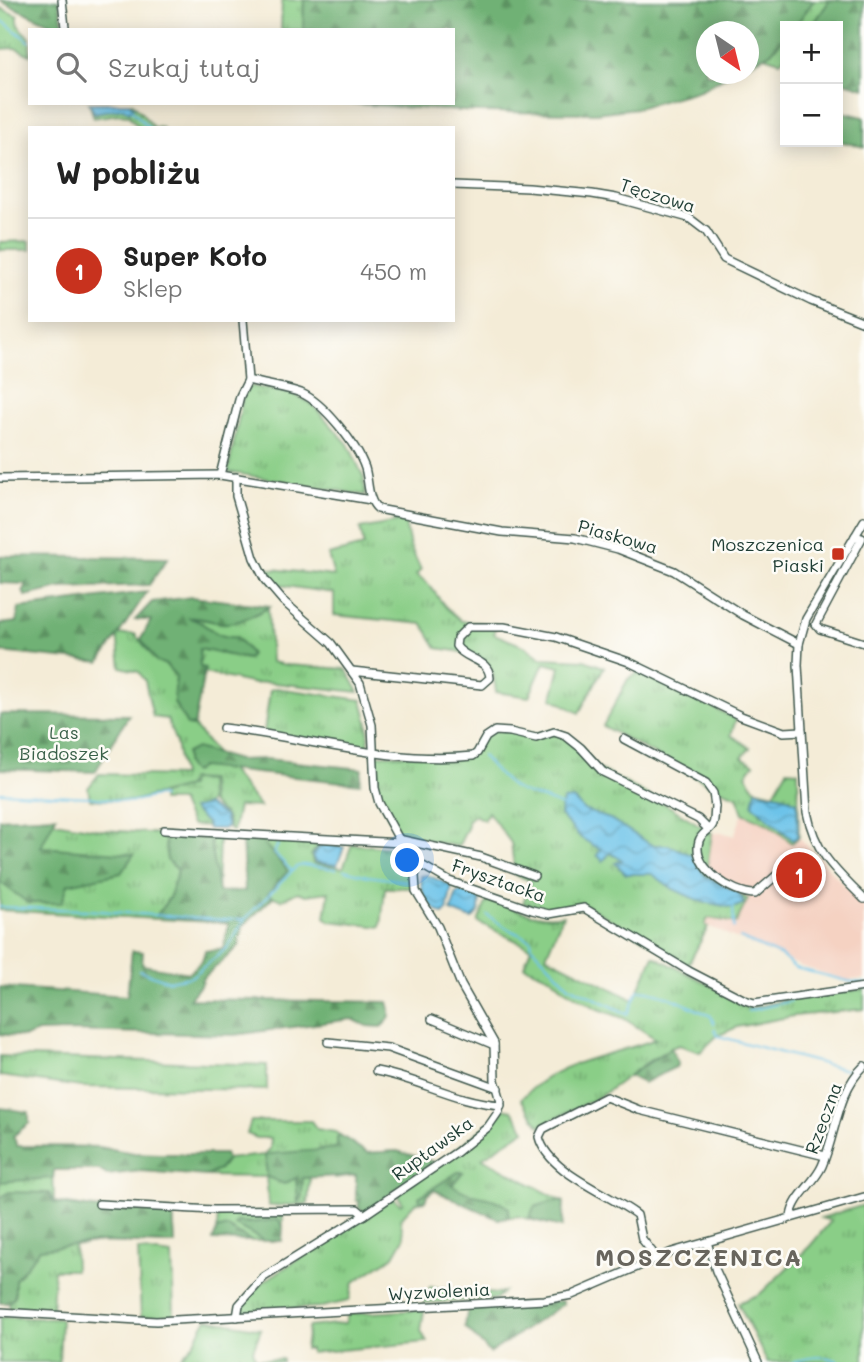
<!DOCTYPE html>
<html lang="pl">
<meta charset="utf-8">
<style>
:root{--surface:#fff;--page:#f2f2f2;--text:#222;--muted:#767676;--line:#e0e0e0;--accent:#c8321e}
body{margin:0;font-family:Mali,sans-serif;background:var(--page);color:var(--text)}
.controls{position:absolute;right:21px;top:21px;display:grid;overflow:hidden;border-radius:0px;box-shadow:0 4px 18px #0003}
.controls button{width:63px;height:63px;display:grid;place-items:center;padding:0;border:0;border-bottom:2px solid var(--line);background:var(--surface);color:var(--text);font:35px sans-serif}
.compass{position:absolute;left:696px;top:21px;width:63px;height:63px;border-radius:50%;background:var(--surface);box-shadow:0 4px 18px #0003;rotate:145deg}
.you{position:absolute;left:408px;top:861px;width:24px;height:24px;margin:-18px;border:5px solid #fff;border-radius:50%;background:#1a73e8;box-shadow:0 0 0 10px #1a73e833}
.badge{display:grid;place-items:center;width:46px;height:46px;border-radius:50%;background:var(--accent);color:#fff;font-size:23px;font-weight:700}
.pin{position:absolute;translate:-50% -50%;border:4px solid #fff;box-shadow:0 2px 7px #0006}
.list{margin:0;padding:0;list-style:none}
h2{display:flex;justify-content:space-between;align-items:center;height:91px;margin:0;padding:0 28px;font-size:30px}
h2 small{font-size:23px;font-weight:400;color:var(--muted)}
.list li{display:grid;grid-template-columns:46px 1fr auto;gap:21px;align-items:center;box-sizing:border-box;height:105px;padding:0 28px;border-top:2px solid var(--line)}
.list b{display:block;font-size:26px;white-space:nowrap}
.list p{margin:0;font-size:23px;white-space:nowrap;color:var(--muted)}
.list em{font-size:23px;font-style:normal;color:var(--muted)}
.icon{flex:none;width:38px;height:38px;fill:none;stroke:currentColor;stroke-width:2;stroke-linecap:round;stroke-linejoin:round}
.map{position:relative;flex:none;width:864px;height:1362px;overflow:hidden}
.search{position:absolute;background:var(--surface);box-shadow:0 4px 18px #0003;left:28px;top:28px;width:427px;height:77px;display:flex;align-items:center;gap:18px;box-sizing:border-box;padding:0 24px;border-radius:0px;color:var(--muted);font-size:26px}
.panel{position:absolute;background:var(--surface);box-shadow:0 4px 18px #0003;left:28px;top:126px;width:427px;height:196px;border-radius:0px}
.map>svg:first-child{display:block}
</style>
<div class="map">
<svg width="864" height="1362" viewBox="0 0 864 1362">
<defs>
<pattern id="grass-tufts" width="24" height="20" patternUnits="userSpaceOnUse" patternTransform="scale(1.75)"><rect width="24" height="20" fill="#8ace87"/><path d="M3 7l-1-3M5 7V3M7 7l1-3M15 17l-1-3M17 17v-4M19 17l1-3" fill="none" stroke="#70a86f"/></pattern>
<pattern id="forest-firs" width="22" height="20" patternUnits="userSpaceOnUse" patternTransform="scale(1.75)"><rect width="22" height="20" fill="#6fb174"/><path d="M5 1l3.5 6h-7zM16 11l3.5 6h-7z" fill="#5b9160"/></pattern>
<pattern id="wetland-marsh" width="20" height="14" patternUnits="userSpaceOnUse" patternTransform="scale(1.75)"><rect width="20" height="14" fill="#8ace87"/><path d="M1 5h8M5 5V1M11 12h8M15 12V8" fill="none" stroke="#70a86f"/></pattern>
<pattern id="water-waves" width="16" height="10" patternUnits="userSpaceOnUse" patternTransform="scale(1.75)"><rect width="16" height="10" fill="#6cc3e9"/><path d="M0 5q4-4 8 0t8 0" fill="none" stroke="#58a0be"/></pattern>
</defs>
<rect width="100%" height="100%" fill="#fdfcf7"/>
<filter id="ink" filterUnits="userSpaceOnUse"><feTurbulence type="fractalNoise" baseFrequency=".0143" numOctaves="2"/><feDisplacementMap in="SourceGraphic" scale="14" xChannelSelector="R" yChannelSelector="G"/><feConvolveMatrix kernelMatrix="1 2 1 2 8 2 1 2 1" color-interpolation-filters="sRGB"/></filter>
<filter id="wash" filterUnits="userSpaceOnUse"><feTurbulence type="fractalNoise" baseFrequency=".00686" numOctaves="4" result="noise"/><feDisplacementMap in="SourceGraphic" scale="28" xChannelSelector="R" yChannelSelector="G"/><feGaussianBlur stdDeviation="1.57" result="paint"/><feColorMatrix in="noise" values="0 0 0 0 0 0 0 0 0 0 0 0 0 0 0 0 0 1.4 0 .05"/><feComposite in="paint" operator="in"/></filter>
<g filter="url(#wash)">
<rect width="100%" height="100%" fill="#f4ecd7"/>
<polygon fill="#f5d2c2" points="743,813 768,824 782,835 796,840 799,837 864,906 864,979 848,980 803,967 705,925 708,918 740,892 706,874 712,833 725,833 734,836"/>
<g fill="url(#grass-tufts)" stroke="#54865e" stroke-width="2">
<polygon points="282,0 304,0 303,30 281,30"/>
<polygon points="814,0 830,0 812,26 795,26"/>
<path d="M0 8 18 16C17 26 21 31 30 37V55L16 48 0 49Z"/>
<polygon points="785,37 785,56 780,61 764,56 770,53"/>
<polygon points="89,103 133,103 153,127 164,128 139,128 128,115 119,114 94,118"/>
<polygon points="30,241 30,250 0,250 0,242"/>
<polygon points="250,386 293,394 311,403 348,444 364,478 365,495 228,472 243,396"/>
<path d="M392 516 409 519 405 523 410 546 421 570 416 575C433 585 433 592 444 605 449 611 455 614 461 621L496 624 494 634 526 647 541 658 584 660 604 667 579 713 552 698 560 667 544 663 529 697 496 692C495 685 494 675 491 669 484 652 453 651 437 648L423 624 334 615V593L272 584 263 568 334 576 328 555 364 546 360 529 397 522Z"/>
<path d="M268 608 271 662 287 665 346 669 359 692 265 682 255 684 204 673 205 668 200 667 199 649 247 659 224 638 194 619C205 618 214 623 223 623 238 624 255 615 268 608Z"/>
<polygon points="135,634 156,661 166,665 176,676 174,702 187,725 194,726 260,807 238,806 233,831 230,830 226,817 211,803 210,780 190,779 187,787 132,801 90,799 88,788 99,774 182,776 176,743 167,719 153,717 145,681 139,672 121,667 117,635"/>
<polygon points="640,671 736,719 731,735 750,748 742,757 754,764 746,774 754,788 774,793 787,770 798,771 799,837 792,843 768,824 743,813 737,796 718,789 603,726 628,679"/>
<polygon points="276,688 362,700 368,723 369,749 264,732 270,690"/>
<path d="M495 728 536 734 553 730 566 734 593 766 667 805 712 833 706 874 748 899 736 923 708 918 705 925 708 927 688 965 586 905 546 910 523 903 531 881 515 875 511 843 488 812 484 820 474 815 468 820V826L459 845 456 846 400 835C391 821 380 806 378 789 377 777 378 766 376 755L473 754 483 735Z"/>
<polygon points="56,816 54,822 102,830 164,834 167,860 178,870 170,896 157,915 229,923 0,910 0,819"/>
<polygon points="210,837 219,837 217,897"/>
<polygon points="263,837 322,841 311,855 313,863 343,868 352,844 401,849 410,865 412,888 385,888 381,927 330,921 325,917 329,892 306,895 298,892 281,900 265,893 242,839 262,841"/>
<path d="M488 898C513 908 537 921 563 915L546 956 634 1000 654 956 749 1005 747 1009 793 998 864 989V1009L794 1016 737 1027 717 1036 700 1052 679 1045 671 1048 647 1062 601 1096 540 1126 521 1099C557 1059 609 1057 656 1039L623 1018 596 1008 565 990 552 978 524 966 531 948 478 922Z"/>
<polygon points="0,1056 267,1065 267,1090 81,1087 0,1076"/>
<polygon points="503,1108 512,1110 525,1130 482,1158 564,1202 562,1227 517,1216 498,1219 434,1190 427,1195 425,1201 415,1203 400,1219 404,1238 394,1256 354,1282 349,1301 322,1307 242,1311 242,1304 263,1282 393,1198 400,1204 403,1203 397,1195 501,1114"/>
<polygon points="0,1109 29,1123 13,1136 17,1146 99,1147 99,1170 53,1170 54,1202 107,1210 173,1211 175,1244 101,1242 74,1246 75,1270 54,1270 52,1312 10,1309 9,1303 0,1303"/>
<polygon points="251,1121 311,1121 317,1129 335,1132 367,1153 397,1151 368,1207 356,1200 356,1175 335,1178 321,1149 296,1178 299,1201 302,1193 302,1178 310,1178 308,1204 269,1206 266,1177 206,1176 219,1170 227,1159 264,1155 270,1149 271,1138 257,1138 247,1134"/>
<polygon points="864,1205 864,1362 767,1362 738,1303 760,1294 810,1246 831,1221 821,1218"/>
<path d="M283 1212V1227L279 1221C265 1219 252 1224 237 1222L236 1225 264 1241H251L227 1227 217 1230 218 1213Z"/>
<polygon points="138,1250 172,1255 174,1315 141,1317"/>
<polygon points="430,1287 497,1294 503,1292 497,1299 423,1303"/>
<polygon points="424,1310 421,1331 427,1342 310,1353 310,1349 305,1349 308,1327 345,1323 348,1314"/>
<polygon points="0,1317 61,1319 59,1362 0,1362"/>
<path d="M207 1319 261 1329 253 1350 256 1359H282V1362H174L179 1361C183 1354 190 1349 195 1341 199 1334 202 1326 207 1319Z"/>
</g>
<g fill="url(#forest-firs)" stroke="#477754" stroke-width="2">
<polygon points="0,0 59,0 64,30 0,1"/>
<polygon points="304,0 814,0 795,26 785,26 785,37 770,53 749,64 748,32 706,32 706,74 730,74 700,90 637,108 595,113 478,112 340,103 453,103 453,30 303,30"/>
<polygon points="830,0 864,1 864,88 838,80 838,26 812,26"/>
<polygon points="838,111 864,117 864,147 838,141"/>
<polygon points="0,557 0,556 168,558 149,585 61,588 25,596 23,590 26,584 0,583"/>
<polygon points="147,592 100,662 0,652 0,624 17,622 19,608"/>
<path d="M192 597 270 606C257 614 237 625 221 623 209 622 202 616 188 618 208 621 212 639 237 637L251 654 248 659 199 649 200 667 205 668 194 726 187 725 174 702 176 676 166 665 156 661 141 639 151 620H135L152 602Z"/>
<polygon points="0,714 129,715 95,772 0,769"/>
<polygon points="196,748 238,760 266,759 362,769 360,784 201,767 194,772 191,771 186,764 186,753"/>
<polygon points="56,816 41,847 134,854 121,873 68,884 62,903 28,903 0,882 0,819"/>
<path d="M164 834 210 839 218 892 245 891 242 839 262 841 288 871 268 894 273 897 243 926 238 947 201 980 203 982 189 999 388 1002C392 1014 391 1019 381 1027L367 1026 352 1019 234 1035 70 1031 38 1032 25 1037 0 1034V987L127 996 132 951 143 952 142 965 189 973 202 961 205 951 223 949 229 923 157 916 170 896 178 870 167 860Z"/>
<polygon points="671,1048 678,1063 676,1067 643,1083 629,1076"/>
<polygon points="0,1108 29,1112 29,1123 13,1136 17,1146 99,1147 134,1153 160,1154 225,1154 227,1159 219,1170 206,1176 141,1171 107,1175 99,1170 54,1170 53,1178 0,1182"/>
<path d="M340 1135 367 1153 397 1151 435 1162 365 1212 358 1207 361 1197 356 1193V1175L303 1178 302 1193 298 1203 296 1178 284 1184 267 1177 265 1155C279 1152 330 1151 337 1147V1137Z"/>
<path d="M458 1172H463L452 1185C459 1189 466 1193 474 1195 488 1198 498 1199 509 1208L508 1217 498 1219 434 1190 427 1195 425 1201H420L419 1197Z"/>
<polygon points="9,1192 49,1193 54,1203 107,1210 173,1211 175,1244 101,1242 40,1249 15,1280 15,1296 9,1303 0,1303 0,1198"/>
<polygon points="554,1201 564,1202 562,1227 529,1219 534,1207"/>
<polygon points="273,1220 279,1220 283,1227 282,1241 264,1241 235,1225 237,1222 249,1223"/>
<polygon points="227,1227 251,1241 213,1240 217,1230"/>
<polygon points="562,1301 563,1304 490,1353 465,1327 468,1307"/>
</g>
<polygon fill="url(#wetland-marsh)" stroke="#54865e" stroke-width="2" points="190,780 208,781 209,801 207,805 193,810 207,824 206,826 191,825 180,801 161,801 162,794 189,787"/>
<g fill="url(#water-waves)" stroke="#46808e" stroke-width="2">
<polygon points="89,103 129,103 134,107 129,112 123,108 94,113"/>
<polygon points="756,790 784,796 797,802 798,836 793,840 753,805"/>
<polygon points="573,799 584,810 610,819 652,845 668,845 692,855 705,876 737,892 743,900 743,904 733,908 699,901 673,889 652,874 626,874 615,863 622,860 610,853 603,861 597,855 601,850 581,838 560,815 563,800"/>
<polygon points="207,805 224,816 227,827 223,829 208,829 207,824 192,809"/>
<polygon points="322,844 344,847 337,865 315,862 312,856"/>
<path d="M427 875 452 886 447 911 443 914C428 907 420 893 421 876Z"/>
<polygon points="462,891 480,897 479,911 472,919 451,911 457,893"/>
</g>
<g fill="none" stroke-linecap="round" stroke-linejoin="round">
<g stroke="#6cc3e9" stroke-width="2">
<polyline points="0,19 30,42"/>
<polyline points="132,110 149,128"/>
<path d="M482 756C493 767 501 779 514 788 528 796 546 798 562 806"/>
<polyline points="0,792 89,797 130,802 157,796 162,797"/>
<polyline points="277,839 278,844 274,853 292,871"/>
<polyline points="344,870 368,876 412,882"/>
<polyline points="0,907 88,910 220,920 244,919"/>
<polyline points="733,908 734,928"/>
<path d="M487 915 508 929 531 940 532 947 569 986 628 1014 638 990C663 991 688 1006 711 1016L714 1024"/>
<polyline points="740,938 781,956 795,968 852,982 864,983"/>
<polyline points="139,970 168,981 191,977 227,948 245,919 296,867 303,865 336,869"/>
<polyline points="748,1011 791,1001"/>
<polyline points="715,1029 718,1036 854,1072"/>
<polyline points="245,1362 248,1362"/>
<path d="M793 1362C809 1357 825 1354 840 1362"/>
</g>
</g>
</g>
<g filter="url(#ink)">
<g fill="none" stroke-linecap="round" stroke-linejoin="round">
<defs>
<g id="minor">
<polyline points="62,0 65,27"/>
<polyline points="453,185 529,188 592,194 616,198 689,218 706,231 724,259 811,301 864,322"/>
<path d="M248 380C265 385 285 387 301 393 324 403 357 445 365 468 369 481 367 500 378 509L502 532 575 538 618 549 674 571 743 615 799 644"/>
<polyline points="220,475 240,396 248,380 243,320"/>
<polyline points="236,477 236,496 254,558 265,580 283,601 331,643 360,683 372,725 375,788 379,803 401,843 418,863 449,881 532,910 549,914 584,908 689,971 745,1000 754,1003 864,987"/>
<polyline points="0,478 220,475 371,500"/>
<path d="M864 521 806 619 799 644 798 665 807 812C815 853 836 871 864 899"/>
<polyline points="855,536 862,538 816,624 820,629 864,643"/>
<path d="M352 671 482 685 490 678C489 658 466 661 456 646L457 638 468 627H504L556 637 629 662 741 716 784 732 802 731"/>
<path d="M223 728C305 737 389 765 473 756L477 753 486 737 495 731 510 732 536 738 554 732 566 736 581 748 603 772 698 819 708 829"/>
<polyline points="624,739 706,783 713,793 715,806"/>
<path d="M715 807C714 812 715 819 713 824 710 831 701 833 699 841 691 868 733 894 755 894L801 854"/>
<polyline points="164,830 401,843"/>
<polyline points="398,839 481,857 534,876"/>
<polyline points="432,1019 494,1045"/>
<polyline points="328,1042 388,1048 498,1088"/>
<path d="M376 1071C419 1079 457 1102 501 1105"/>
<polyline points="99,1204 214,1210 357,1209 364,1215"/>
<path d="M791 1217C793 1197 814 1184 822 1166 836 1134 837 1092 864 1066"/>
<polyline points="707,1242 716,1271 758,1362"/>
<path d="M657 1258 642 1239 637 1215C610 1194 548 1173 539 1137L543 1129 606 1097 639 1110 825 1156"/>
<polyline points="0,1312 156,1321 544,1300 572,1295 672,1252 864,1197"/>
<polyline points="237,1317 239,1305 264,1277 364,1215 457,1152 488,1127 499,1111 501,1101 495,1080 494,1043 461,985 438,927 416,891 415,876 418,863"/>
</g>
</defs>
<use href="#minor" stroke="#3f574c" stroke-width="10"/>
<use href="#minor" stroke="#fff" stroke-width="7"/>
</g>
</g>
<rect fill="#c8321e" stroke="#fdfcf7" stroke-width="2.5" x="831" y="547" width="14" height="14" rx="3.5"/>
<g text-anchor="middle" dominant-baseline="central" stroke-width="5" stroke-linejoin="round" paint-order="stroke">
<g font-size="18" fill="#1f3d34" stroke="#fdfcf7">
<text transform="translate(658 195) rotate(17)">Tęczowa</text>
<text transform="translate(618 536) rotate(16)">Piaskowa</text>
<text transform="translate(499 880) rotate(19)">Frysztacka</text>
<text transform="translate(823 1118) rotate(-70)">Rzeczna</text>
<text transform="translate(432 1148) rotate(-36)">Ruptawska</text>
<text transform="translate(439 1291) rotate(-3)">Wyzwolenia</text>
</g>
<g font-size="18" fill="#1f3d34" stroke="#fdfcf7" text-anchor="end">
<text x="824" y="544">Moszczenica<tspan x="824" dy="21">Piaski</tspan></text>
</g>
<g font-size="18" fill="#3a6149" stroke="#fdfcf7">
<text x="64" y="732">Las<tspan x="64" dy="21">Biadoszek</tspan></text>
</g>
<g font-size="24" font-weight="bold" letter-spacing="2" fill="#68655d" stroke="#fdfcf7">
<text x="699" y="1256">MOSZCZENICA</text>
</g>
</g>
</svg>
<div class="controls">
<button>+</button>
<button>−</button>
</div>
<svg class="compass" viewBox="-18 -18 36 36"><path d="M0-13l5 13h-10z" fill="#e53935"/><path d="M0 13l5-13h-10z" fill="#767676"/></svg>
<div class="you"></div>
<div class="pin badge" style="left:799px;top:875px">1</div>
<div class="search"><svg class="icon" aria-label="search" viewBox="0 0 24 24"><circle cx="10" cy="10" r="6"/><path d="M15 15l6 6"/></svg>Szukaj tutaj</div>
<section class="panel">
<h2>W pobliżu<small></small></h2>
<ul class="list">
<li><span class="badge">1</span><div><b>Super Koło</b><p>Sklep</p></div><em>450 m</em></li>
</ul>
</section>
</div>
